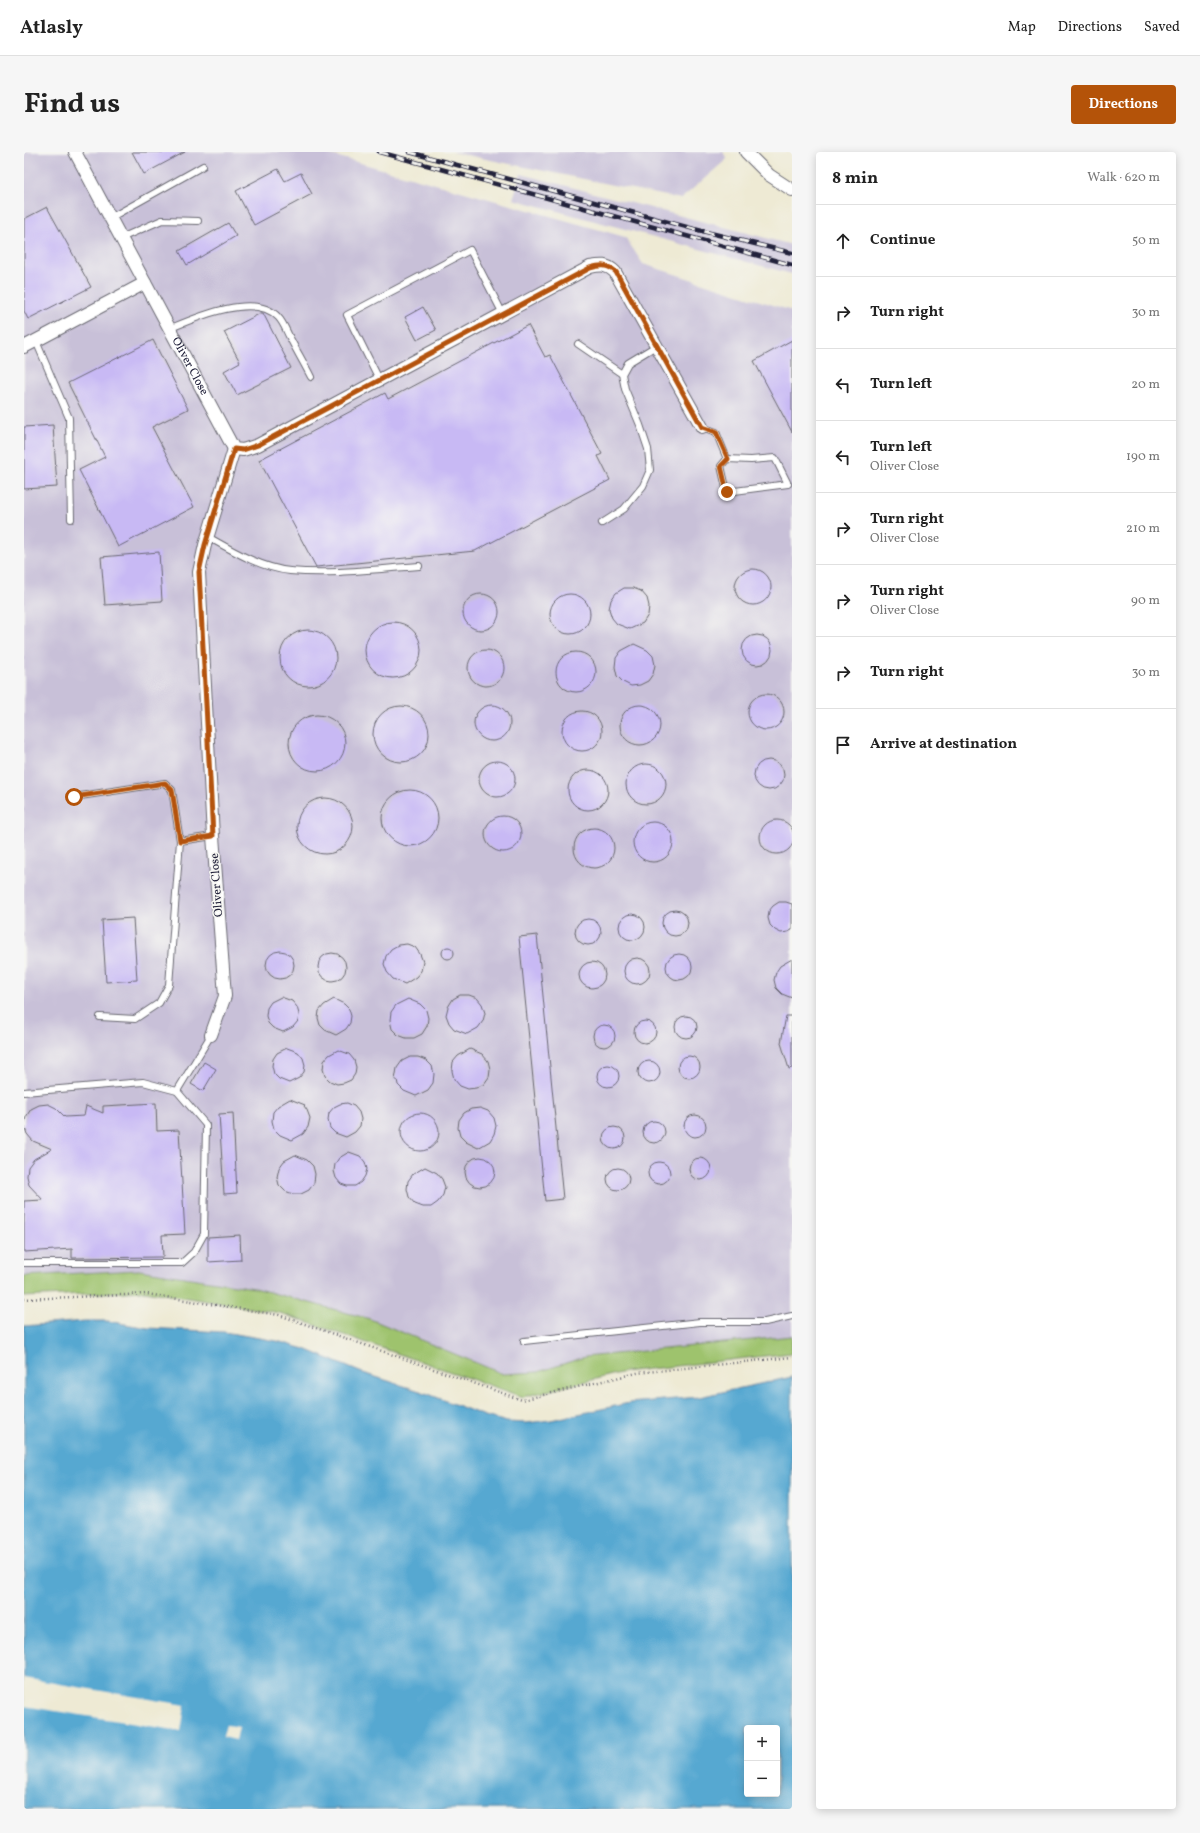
<!DOCTYPE html>
<meta charset="utf-8">
<style>
:root{--surface:#fff;--page:#f6f6f6;--text:#222;--muted:#767676;--line:#e0e0e0;--accent:#b45309}
body{margin:0;font-family:Vollkorn,serif;background:var(--page);color:var(--text)}
.controls{position:absolute;right:12px;bottom:12px;display:grid;overflow:hidden;border-radius:4px;box-shadow:0 2px 10px #0003}
.controls button{width:36px;height:36px;display:grid;place-items:center;padding:0;border:0;border-bottom:1px solid var(--line);background:var(--surface);color:var(--text);font:20px sans-serif}
.stop{position:absolute;width:12px;height:12px;margin:-9px;border:3px solid #b45309;border-radius:50%;background:#fff}
.stop.end{background:#b45309;border-color:#fff;box-shadow:0 1px 4px #0008}
.list{margin:0;padding:0;list-style:none}
h2{display:flex;justify-content:space-between;align-items:center;height:52px;margin:0;padding:0 16px;font-size:17px}
h2 small{font-size:13px;font-weight:400;color:var(--muted)}
.list li{display:grid;grid-template-columns:26px 1fr auto;gap:12px;align-items:center;box-sizing:border-box;height:72px;padding:0 16px;border-top:1px solid var(--line)}
.list b{display:block;font-size:15px;white-space:nowrap}
.list p{margin:0;font-size:13px;white-space:nowrap;color:var(--muted)}
.list em{font-size:13px;font-style:normal;color:var(--muted)}
.icon{flex:none;width:22px;height:22px;fill:none;stroke:currentColor;stroke-width:2;stroke-linecap:round;stroke-linejoin:round}
.map{position:relative;flex:none;width:768px;height:1657px;overflow:hidden;border-radius:4px}
header{display:flex;align-items:center;gap:24px;box-sizing:border-box;height:56px;padding:0 20px;background:var(--surface);border-bottom:1px solid var(--line)}
header strong{font-size:19px}
nav{display:flex;gap:22px;margin-inline-start:auto;font-size:14px}
.intro{display:flex;align-items:center;justify-content:space-between;box-sizing:border-box;height:96px;padding:0 24px}
h1{margin:0;font-size:28px}
.button{padding:10px 18px;border-radius:4px;background:var(--accent);color:#fff;font-size:14px;font-weight:700}
main{display:flex;gap:24px;padding:0 24px}
aside{flex:1;background:var(--surface);border-radius:4px;box-shadow:0 2px 10px #0003}
.map>svg:first-child{display:block}
</style>
<header>
<strong>Atlasly</strong>
<nav><a>Map</a><a>Directions</a><a>Saved</a></nav>
</header>
<div class="intro"><h1>Find us</h1><a class="button">Directions</a></div>
<main>
<div class="map">
<svg width="768" height="1657" viewBox="0 0 768 1657">
<rect width="100%" height="100%" fill="#f6f6f2"/>
<filter id="ink" filterUnits="userSpaceOnUse"><feTurbulence type="fractalNoise" baseFrequency=".025" numOctaves="2"/><feDisplacementMap in="SourceGraphic" scale="8" xChannelSelector="R" yChannelSelector="G"/><feConvolveMatrix kernelMatrix="1 2 1 2 8 2 1 2 1" color-interpolation-filters="sRGB"/></filter>
<filter id="wash" filterUnits="userSpaceOnUse"><feTurbulence type="fractalNoise" baseFrequency=".012" numOctaves="4" result="noise"/><feDisplacementMap in="SourceGraphic" scale="16" xChannelSelector="R" yChannelSelector="G"/><feGaussianBlur stdDeviation="0.9" result="paint"/><feColorMatrix in="noise" values="0 0 0 0 0 0 0 0 0 0 0 0 0 0 0 0 0 1.4 0 .05"/><feComposite in="paint" operator="in"/></filter>
<g filter="url(#wash)">
<rect width="100%" height="100%" fill="#eeead4"/>
<g fill="#c8c0d8">
<polygon points="0,0 297,0 601,85 619,112 768,159 768,1184 561,1205 514,1220 479,1222 346,1167 115,1118 0,1124"/>
<polygon points="428,0 699,0 703,7 657,47"/>
<polygon points="497,22 768,93 768,122 489,47"/>
</g>
<polygon fill="#9ec36d" stroke="#607254" points="115,1118 230,1136 346,1167 479,1222 514,1220 561,1205 768,1184 768,1201 600,1220 499,1245 256,1161 121,1139 0,1145 0,1124"/>
<path fill="#56a8d1" stroke="#3c6586" fill-rule="evenodd" d="M61 1169H83L124 1176 200 1180 253 1189 281 1197 336 1220 399 1240 461 1264 483 1270 502 1271 527 1268 605 1251 675 1245 768 1225V1657H0V1174ZM723 1576H753V1642H723Z"/>
<g fill="#eeead4">
<polygon points="0,1526 161,1553 157,1579 0,1554"/>
<polygon points="202,1573 215,1575 212,1588 199,1585"/>
</g>
<g id="blocks">
<g fill="#c8b9f4">
<polygon points="108,0 161,0 120,22"/>
<polygon points="254,17 261,29 277,21 288,42 230,73 212,39"/>
<polygon points="23,55 67,135 4,167 0,159 0,67"/>
<polygon points="204,71 212,84 163,113 155,99"/>
<polygon points="399,155 412,178 393,188 381,165"/>
<polygon points="237,161 239,161 267,216 213,243 200,219 216,210 200,180"/>
<polygon points="504,173 521,205 526,203 578,302 574,304 586,328 451,399 292,415 235,308 361,241 364,247"/>
<polygon points="129,188 164,257 128,275 170,355 94,395 55,318 81,305 44,231"/>
<polygon points="768,188 768,280 730,209"/>
<polygon points="29,273 33,335 0,337 0,275"/>
<polygon points="135,400 138,449 81,453 77,405"/>
<circle cx="729" cy="435" r="18"/>
<polygon points="600,436 609,436 617,439 623,446 625,454 624,463 619,471 606,477 593,472 588,466 585,457 587,448 592,441"/>
<circle cx="457" cy="460" r="18"/>
<circle cx="546" cy="462" r="20"/>
<circle cx="369" cy="498" r="28"/>
<circle cx="284" cy="506" r="28"/>
<circle cx="733" cy="498" r="15"/>
<polygon points="610,492 623,498 629,504 631,513 629,522 624,529 616,533 607,534 599,530 593,524 591,515 592,506 597,499"/>
<circle cx="462" cy="516" r="18"/>
<circle cx="552" cy="520" r="20"/>
<circle cx="742" cy="560" r="18"/>
<circle cx="468" cy="571" r="18"/>
<circle cx="616" cy="573" r="20"/>
<circle cx="377" cy="582" r="28"/>
<circle cx="558" cy="579" r="20"/>
<circle cx="293" cy="591" r="28"/>
<circle cx="745" cy="623" r="15"/>
<circle cx="473" cy="627" r="18"/>
<circle cx="622" cy="632" r="20"/>
<circle cx="564" cy="638" r="20"/>
<circle cx="386" cy="666" r="28"/>
<circle cx="301" cy="674" r="28"/>
<circle cx="479" cy="682" r="18"/>
<circle cx="753" cy="685" r="17"/>
<circle cx="629" cy="690" r="20"/>
<circle cx="570" cy="696" r="20"/>
<polygon points="755,750 762,750 768,752 768,778 764,780 757,781 751,778 746,773 744,766 745,759 749,754"/>
<circle cx="651" cy="771" r="13"/>
<circle cx="608" cy="775" r="13"/>
<polygon points="109,766 113,828 82,830 78,768"/>
<circle cx="564" cy="780" r="13"/>
<polygon points="513,783 539,1047 521,1049 495,785"/>
<polygon points="383,792 391,795 396,802 399,810 397,819 392,825 381,832 369,827 363,820 360,812 362,804 367,797 374,793"/>
<circle cx="424" cy="801" r="6"/>
<circle cx="256" cy="813" r="14"/>
<circle cx="308" cy="815" r="14"/>
<circle cx="655" cy="815" r="13"/>
<circle cx="613" cy="819" r="13"/>
<polygon points="768,807 768,846 758,842 752,836 750,828 752,820 756,814"/>
<circle cx="568" cy="823" r="13"/>
<polygon points="436,843 445,843 453,846 458,852 461,861 459,869 454,876 443,882 430,877 425,871 422,863 424,855 429,847"/>
<polygon points="257,845 268,849 273,855 275,862 274,869 269,875 259,880 249,876 244,871 242,864 243,856 247,850"/>
<polygon points="310,847 320,852 325,857 327,864 326,871 322,877 312,883 301,878 296,873 294,866 295,859 300,853"/>
<polygon points="384,847 396,852 402,858 404,866 403,874 398,882 390,886 382,886 374,883 368,877 366,868 367,860 372,853"/>
<circle cx="662" cy="875" r="11"/>
<polygon points="762,864 768,864 768,916 765,917 757,891"/>
<circle cx="621" cy="880" r="11"/>
<circle cx="580" cy="884" r="11"/>
<polygon points="263,896 274,900 279,906 281,913 280,920 275,926 265,931 255,927 250,922 248,914 249,907 253,901"/>
<polygon points="446,897 458,902 464,909 466,917 465,925 460,932 452,936 444,937 436,934 430,927 428,919 429,910 434,904"/>
<polygon points="314,898 325,902 330,908 332,915 331,922 327,928 320,931 313,932 306,929 301,924 299,917 300,909 305,903"/>
<circle cx="665" cy="915" r="11"/>
<polygon points="386,905 394,905 402,908 408,914 410,922 409,931 404,938 392,944 380,939 374,933 373,928 371,928 373,916 378,909"/>
<circle cx="625" cy="920" r="11"/>
<polygon points="180,910 192,917 179,939 167,932"/>
<circle cx="584" cy="924" r="11"/>
<polygon points="266,947 281,953 280,954 283,958 286,966 284,975 279,982 268,988 256,983 250,977 248,969 249,960 254,954"/>
<polygon points="132,951 133,979 155,978 161,1082 138,1083 139,1105 48,1106 48,1097 0,1100 0,1049 19,1048 5,1033 3,1024 4,1015 10,1007 28,997 9,989 3,982 0,973 2,965 7,957 15,953 24,952 32,956 41,965 60,964 62,954 79,961 79,954"/>
<polygon points="323,951 330,954 335,960 337,967 336,974 331,980 322,985 311,981 306,976 304,968 305,961 310,955 316,952"/>
<polygon points="456,956 464,959 470,966 472,974 470,982 466,989 454,996 442,990 436,984 434,976 435,968 440,961 447,957"/>
<polygon points="209,961 213,1041 200,1042 195,962"/>
<circle cx="396" cy="980" r="19"/>
<circle cx="671" cy="974" r="11"/>
<circle cx="630" cy="980" r="11"/>
<circle cx="590" cy="986" r="11"/>
<polygon points="325,1000 336,1004 341,1010 343,1017 341,1024 337,1030 331,1034 323,1034 317,1032 312,1026 310,1019 311,1012 315,1006"/>
<polygon points="271,1003 283,1008 289,1014 291,1022 290,1031 285,1038 277,1042 269,1042 261,1039 255,1033 253,1025 255,1016 260,1009"/>
<circle cx="456" cy="1020" r="15"/>
<circle cx="676" cy="1017" r="11"/>
<circle cx="635" cy="1021" r="11"/>
<polygon points="401,1015 413,1021 418,1027 421,1035 419,1043 414,1050 407,1055 399,1055 391,1052 385,1045 383,1037 384,1029 389,1022"/>
<circle cx="594" cy="1027" r="11"/>
<polygon points="216,1083 217,1108 184,1110 184,1085"/>
</g>
</g>
</g>
<g filter="url(#ink)">
<use href="#blocks" fill-opacity="0" stroke="#696871" stroke-width="1"/>
<g fill="none" stroke-linecap="round" stroke-linejoin="round">
<defs>
<g id="service">
<polyline points="86,66 179,14"/>
<polyline points="97,86 138,68 174,69"/>
<path d="M147 176C173 165 231 140 254 165 259 170 262 178 265 184 272 198 280 211 287 225"/>
<polyline points="12,189 45,266 47,367"/>
<polyline points="554,192 598,222"/>
<polyline points="355,227 323,163 446,98 479,162"/>
<polyline points="678,275 692,280 703,307"/>
<polygon points="751,306 764,332 703,340 697,314 703,307 727,308"/>
<polyline points="578,371 600,357 619,334 626,318 624,297 616,273 601,237 598,222 604,211 632,194"/>
<path d="M184 385C209 399 237 416 266 419 308 423 352 417 395 414"/>
<polyline points="50,645 141,631 148,638 156,689 189,684"/>
<polyline points="76,865 111,867 135,851 145,833 156,689"/>
<polyline points="0,940 119,930 153,939 187,883"/>
<polyline points="0,1111 158,1111 170,1100 180,1082 182,973 153,939"/>
<polyline points="500,1189 676,1170 741,1170 768,1164"/>
</g>
<g id="minor">
<path id="s1" d="M51 0 210 297 219 298 234 293 566 115C577 113 583 112 591 120L678 275"/>
<polyline points="722,0 745,23 768,38"/>
<polyline points="0,195 121,131"/>
<polyline points="187,883 201,844 189,684 175,420 181,393 210,297"/>
</g>
</defs>
<use href="#service" stroke="#696871" stroke-width="8"/>
<use href="#minor" stroke="#696871" stroke-width="14"/>
<polyline stroke="#696871" stroke-width="2.5" stroke-dasharray="1 3" stroke-linecap="butt" points="0,1147 123,1142 255,1163 498,1248 613,1221 768,1205"/>
<use href="#service" stroke="#fff" stroke-width="6"/>
<use href="#minor" stroke="#fff" stroke-width="12"/>
<defs>
<g id="rail">
<polyline points="355,0 768,113"/>
<polyline points="385,0 670,77 768,101"/>
</g>
</defs>
<use href="#rail" stroke="#22223b" stroke-width="4.5"/>
<use href="#rail" stroke="#f6f6f2" stroke-width="3" stroke-dasharray="9" stroke-linecap="butt"/>
</g>
</g>
<g fill="none" stroke-linecap="round" stroke-linejoin="round" filter="url(#ink)">
<path stroke="#b45309" stroke-width="5" d="M50 645 141 631 148 638 156 689 189 684 175 420 181 393 210 297 219 298 234 293 566 116C577 113 583 112 592 120L678 275 692 280 704 307 697 314 703 340"/>
</g>
<g text-anchor="middle" dominant-baseline="central" stroke-width="3" stroke-linejoin="round" paint-order="stroke">
<g font-size="12" fill="#22223b" stroke="#f6f6f2">
<text stroke="none"><textPath href="#s1" startOffset="243">Oliver Close</textPath></text>
<text transform="translate(193 733) rotate(-94)">Oliver Close</text>
</g>
</g>
</svg>
<div class="controls">
<button>+</button>
<button>−</button>
</div>
<div class="stop" style="left:50px;top:645px"></div>
<div class="stop end" style="left:703px;top:340px"></div>
</div>
<aside>
<h2>8 min<small>Walk · 620 m</small></h2>
<ul class="list">
<li><svg class="icon" aria-label="ahead" viewBox="0 0 24 24"><path d="M12 20V5M6 11l6-6 6 6"/></svg><div><b>Continue</b></div><em>50 m</em></li>
<li><svg class="icon" aria-label="right" viewBox="0 0 24 24"><path d="M7 20v-9h11M14 6l5 5-5 5"/></svg><div><b>Turn right</b></div><em>30 m</em></li>
<li><svg class="icon" aria-label="left" viewBox="0 0 24 24"><path d="M17 20v-9H6M10 6l-5 5 5 5"/></svg><div><b>Turn left</b></div><em>20 m</em></li>
<li><svg class="icon" aria-label="left" viewBox="0 0 24 24"><path d="M17 20v-9H6M10 6l-5 5 5 5"/></svg><div><b>Turn left</b><p>Oliver Close</p></div><em>190 m</em></li>
<li><svg class="icon" aria-label="right" viewBox="0 0 24 24"><path d="M7 20v-9h11M14 6l5 5-5 5"/></svg><div><b>Turn right</b><p>Oliver Close</p></div><em>210 m</em></li>
<li><svg class="icon" aria-label="right" viewBox="0 0 24 24"><path d="M7 20v-9h11M14 6l5 5-5 5"/></svg><div><b>Turn right</b><p>Oliver Close</p></div><em>90 m</em></li>
<li><svg class="icon" aria-label="right" viewBox="0 0 24 24"><path d="M7 20v-9h11M14 6l5 5-5 5"/></svg><div><b>Turn right</b></div><em>30 m</em></li>
<li><svg class="icon" aria-label="arrive" viewBox="0 0 24 24"><path d="M6 21V4h12l-3 4 3 4H6"/></svg><div><b>Arrive at destination</b></div></li>
</ul>
</aside>
</main>
